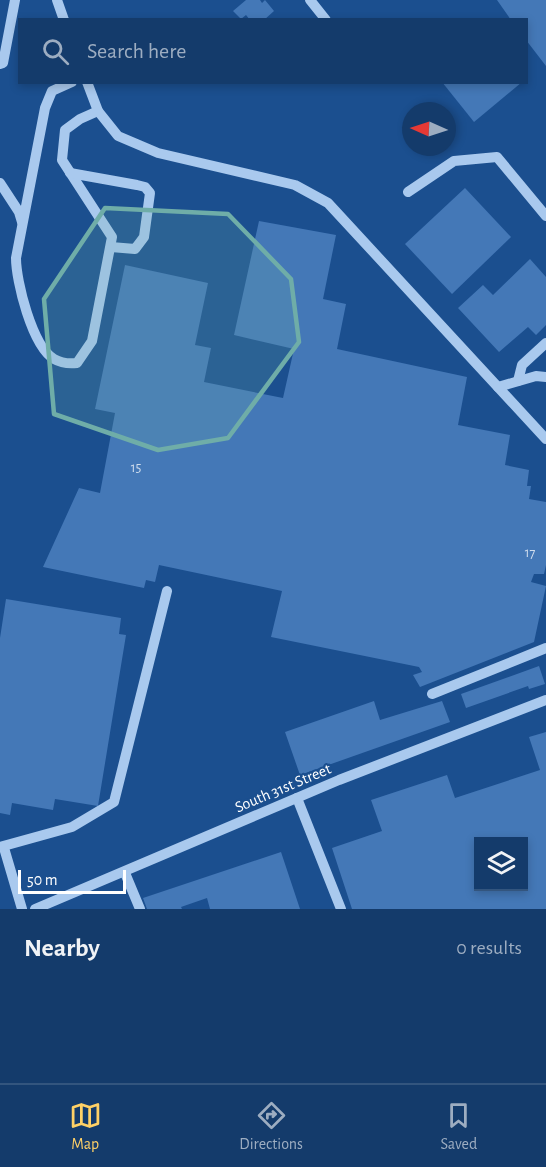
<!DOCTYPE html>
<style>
:root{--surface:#143b6b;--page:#214673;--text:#f1f3f6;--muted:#9dadc1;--line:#33557e;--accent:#ffd166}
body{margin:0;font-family:"Alegreya Sans",sans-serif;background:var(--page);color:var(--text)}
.controls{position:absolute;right:18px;bottom:18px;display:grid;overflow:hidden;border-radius:0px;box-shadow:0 3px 9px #0003}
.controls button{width:54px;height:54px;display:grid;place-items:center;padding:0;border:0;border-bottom:2px solid var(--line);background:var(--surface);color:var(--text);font:30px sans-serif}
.compass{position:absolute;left:402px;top:102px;width:54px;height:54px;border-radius:50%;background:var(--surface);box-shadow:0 3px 9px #0003;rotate:273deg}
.scale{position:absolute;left:18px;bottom:15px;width:108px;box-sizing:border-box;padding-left:6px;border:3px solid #fff;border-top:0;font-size:16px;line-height:21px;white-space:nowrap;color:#fff;-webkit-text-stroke:4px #1b4f8f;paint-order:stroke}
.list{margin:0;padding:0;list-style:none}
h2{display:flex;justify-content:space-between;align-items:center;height:78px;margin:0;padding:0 24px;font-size:26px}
h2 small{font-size:20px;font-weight:400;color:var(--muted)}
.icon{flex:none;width:33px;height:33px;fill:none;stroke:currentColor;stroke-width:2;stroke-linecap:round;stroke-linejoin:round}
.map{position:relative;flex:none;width:546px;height:909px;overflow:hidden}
.search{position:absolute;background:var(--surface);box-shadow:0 3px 9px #0003;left:18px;right:18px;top:18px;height:66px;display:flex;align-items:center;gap:15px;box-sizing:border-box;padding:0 21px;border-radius:0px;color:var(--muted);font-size:22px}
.sheet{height:174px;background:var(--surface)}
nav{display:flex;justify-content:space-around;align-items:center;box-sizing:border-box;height:84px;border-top:2px solid var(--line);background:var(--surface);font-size:16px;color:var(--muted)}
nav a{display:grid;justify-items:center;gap:3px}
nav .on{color:var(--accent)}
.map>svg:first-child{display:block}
</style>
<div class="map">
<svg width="546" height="909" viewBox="0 0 546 909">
<rect width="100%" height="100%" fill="#1b4f8f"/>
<g fill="#4478b7" fill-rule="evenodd">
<polygon points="246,0 260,0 262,3 265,0 274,11 264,20 250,20 246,15 241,19 233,11"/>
<polygon points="497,0 546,0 546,66 526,40 526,20 511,20"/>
<polygon points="442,82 522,82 474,122"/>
<polygon points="465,188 511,237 452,294 405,244"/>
<polygon points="259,221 336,235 323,299 346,304 337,349 467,377 458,425 510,435 505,465 529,470 527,486 531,486 529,499 546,502 546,565 544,574 534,574 531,582 546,586 534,642 420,687 413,675 422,672 419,667 271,637 282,591 159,565 155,582 146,580 144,588 43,567 79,488 100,493 115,413 95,409 125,265 208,283 195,345 211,348 204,382 283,398 294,349 234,335"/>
<polygon points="530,259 546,277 546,325 536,335 528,327 499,352 458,308 483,285 493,295"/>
<polygon points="6,599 121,618 119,634 126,635 98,806 55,799 53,810 12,803 10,815 0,813 0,638"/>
<polygon points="539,666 545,684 529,689 528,686 466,708 461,694"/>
<polygon points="374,701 380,720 442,701 450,722 300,775 285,732"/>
<path d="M546 732V909H352L332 848 382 831 371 800 447 775 455 798 540 770 529 737ZM478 842H524V886H478Z"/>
<polygon points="281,852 300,909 210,909 207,898 181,907 182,909 147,909 143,898"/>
</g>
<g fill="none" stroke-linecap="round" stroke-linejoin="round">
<g stroke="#a9c9ee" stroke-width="10">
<polyline points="57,0 64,20"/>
<polyline points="310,0 326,20"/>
<polyline points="0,64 3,63 15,0"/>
<path d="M72 82 52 91 45 108 16 258C16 281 32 346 54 359 61 363 68 364 77 363L92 341 112 237 62 160 65 130 80 119 98 111"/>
<polyline points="87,82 98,111 118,136 158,153 295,185 328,203 546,439"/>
<polyline points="70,173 137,185 145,187 150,193 144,237 135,249 111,247"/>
<polyline points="0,183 19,212 22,222"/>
<polyline points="408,192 454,161 497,157 546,216"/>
<polyline points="518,381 522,365 546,343"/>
<polyline points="498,387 536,376 546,377"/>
<polyline points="432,694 546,648"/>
<polyline points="297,798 341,909"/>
<polyline points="0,847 72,827 114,802 167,591"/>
<polyline points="4,848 22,909"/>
<polyline points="125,873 140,909"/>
<polyline points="35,909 339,780 546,700"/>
</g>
</g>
<path fill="#6fada8" fill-opacity="0.2" stroke="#6fada8" stroke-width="4.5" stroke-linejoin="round" d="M105 208 228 214 291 279 299 342 228 438 158 450 54 414 44 299Z"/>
<g text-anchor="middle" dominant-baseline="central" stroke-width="4.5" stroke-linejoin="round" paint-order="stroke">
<g font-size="14" fill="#d0dded">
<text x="136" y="468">15</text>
<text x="530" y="553">17</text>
</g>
<g font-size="16" fill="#fff" stroke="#1b4f8f">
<text transform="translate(283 788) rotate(-23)">South 31st Street</text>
</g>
</g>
</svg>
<div class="controls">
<button><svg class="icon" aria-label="layers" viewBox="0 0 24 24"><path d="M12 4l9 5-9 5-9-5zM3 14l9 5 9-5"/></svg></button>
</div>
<svg class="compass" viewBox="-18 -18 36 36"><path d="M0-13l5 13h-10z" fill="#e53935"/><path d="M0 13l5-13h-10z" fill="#9dadc1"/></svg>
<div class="scale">50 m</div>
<div class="search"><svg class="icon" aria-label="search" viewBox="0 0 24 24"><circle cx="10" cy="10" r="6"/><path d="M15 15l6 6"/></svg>Search here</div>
</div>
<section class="sheet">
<h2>Nearby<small>0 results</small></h2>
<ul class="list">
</ul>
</section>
<nav>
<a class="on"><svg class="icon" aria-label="map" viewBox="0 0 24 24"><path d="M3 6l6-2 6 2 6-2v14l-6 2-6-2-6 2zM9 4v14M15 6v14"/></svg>Map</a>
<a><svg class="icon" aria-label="directions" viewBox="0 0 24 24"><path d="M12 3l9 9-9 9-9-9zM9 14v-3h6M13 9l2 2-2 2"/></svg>Directions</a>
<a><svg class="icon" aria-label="saved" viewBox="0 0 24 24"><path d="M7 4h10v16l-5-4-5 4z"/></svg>Saved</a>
</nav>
